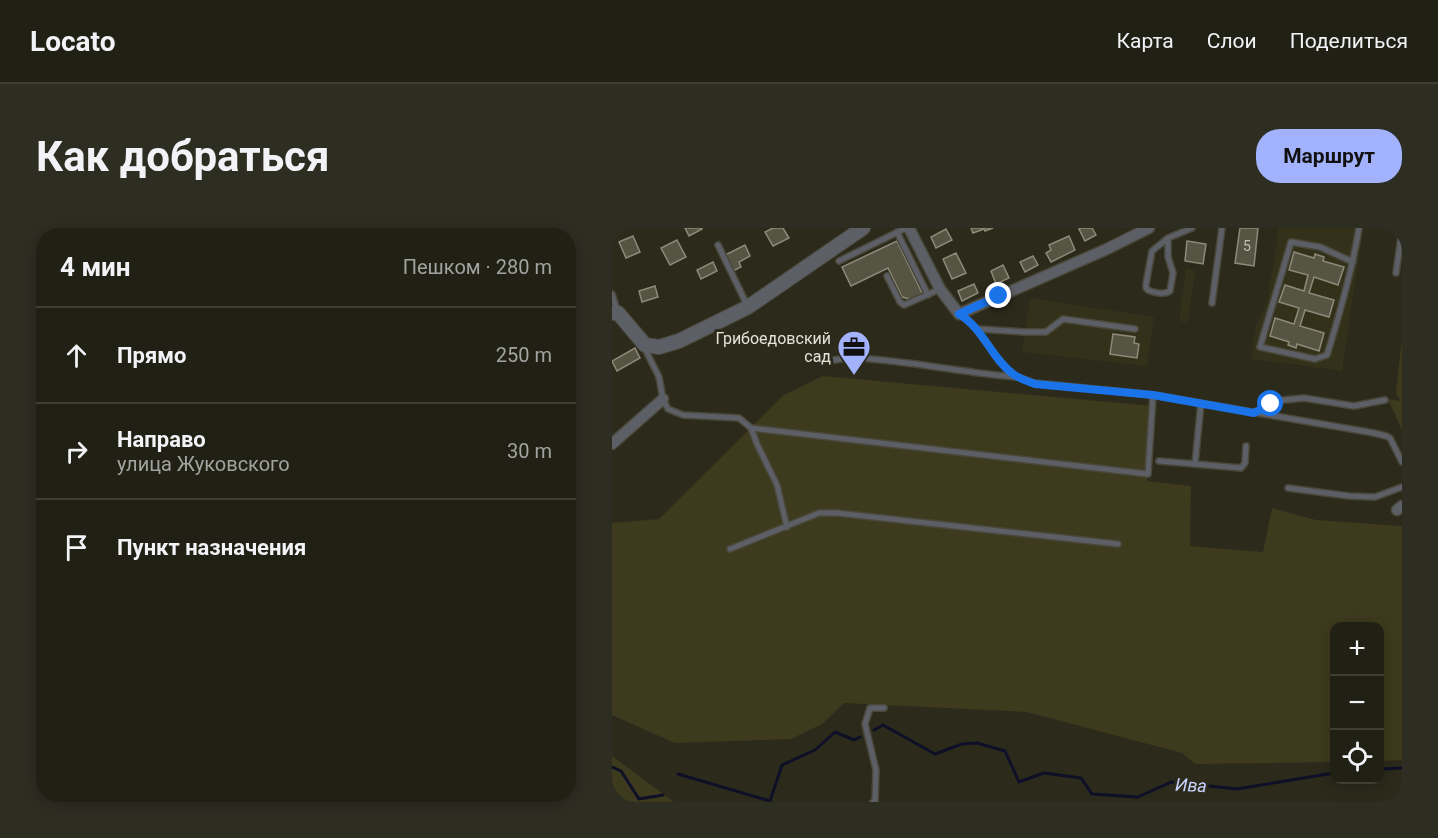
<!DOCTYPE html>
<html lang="ru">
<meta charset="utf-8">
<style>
:root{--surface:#212014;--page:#2d2d22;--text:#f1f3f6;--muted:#a2a3a0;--line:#3e3e34;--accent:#a2b2fd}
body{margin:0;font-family:Roboto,sans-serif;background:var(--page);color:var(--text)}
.controls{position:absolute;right:18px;bottom:18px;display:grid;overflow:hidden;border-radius:12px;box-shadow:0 3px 15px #0003}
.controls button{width:54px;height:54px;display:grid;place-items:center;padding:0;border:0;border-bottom:2px solid var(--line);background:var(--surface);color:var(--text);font:30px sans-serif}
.stop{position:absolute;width:18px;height:18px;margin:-14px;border:4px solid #1a73e8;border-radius:50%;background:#fff}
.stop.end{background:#1a73e8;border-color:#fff;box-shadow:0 2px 6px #0008}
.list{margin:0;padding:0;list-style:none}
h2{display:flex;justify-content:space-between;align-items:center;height:78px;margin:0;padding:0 24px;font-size:26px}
h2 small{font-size:20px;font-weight:400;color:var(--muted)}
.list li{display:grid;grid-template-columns:39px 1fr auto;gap:18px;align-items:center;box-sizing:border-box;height:96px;padding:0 24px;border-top:2px solid var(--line)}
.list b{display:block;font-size:22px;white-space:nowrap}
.list p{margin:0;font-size:20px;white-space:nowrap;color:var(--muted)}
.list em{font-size:20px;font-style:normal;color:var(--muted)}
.icon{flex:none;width:33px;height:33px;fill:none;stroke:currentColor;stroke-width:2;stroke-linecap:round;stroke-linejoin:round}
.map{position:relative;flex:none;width:790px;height:574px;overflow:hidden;border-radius:24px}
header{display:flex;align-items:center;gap:36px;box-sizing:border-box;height:84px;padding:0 30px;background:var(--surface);border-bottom:2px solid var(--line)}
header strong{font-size:28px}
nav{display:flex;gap:33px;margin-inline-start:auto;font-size:21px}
.intro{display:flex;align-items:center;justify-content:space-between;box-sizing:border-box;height:144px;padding:0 36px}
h1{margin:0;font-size:42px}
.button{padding:15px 27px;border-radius:24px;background:var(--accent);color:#111;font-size:21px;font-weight:700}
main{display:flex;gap:36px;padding:0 36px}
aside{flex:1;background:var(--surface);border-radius:24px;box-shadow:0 3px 15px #0003}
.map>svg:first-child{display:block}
</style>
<header>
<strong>Locato</strong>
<nav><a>Карта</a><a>Слои</a><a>Поделиться</a></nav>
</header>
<div class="intro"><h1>Как добраться</h1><a class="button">Маршрут</a></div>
<main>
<aside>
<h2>4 мин<small>Пешком · 280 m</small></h2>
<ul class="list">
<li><svg class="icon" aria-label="ahead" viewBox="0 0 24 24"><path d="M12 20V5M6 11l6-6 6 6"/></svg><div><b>Прямо</b></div><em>250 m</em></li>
<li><svg class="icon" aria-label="right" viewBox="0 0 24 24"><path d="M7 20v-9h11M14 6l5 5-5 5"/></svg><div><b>Направо</b><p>улица Жуковского</p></div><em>30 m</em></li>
<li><svg class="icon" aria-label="arrive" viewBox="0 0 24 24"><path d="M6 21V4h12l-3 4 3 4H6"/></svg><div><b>Пункт назначения</b></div></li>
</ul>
</aside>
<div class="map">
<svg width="790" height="574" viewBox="0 0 790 574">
<rect width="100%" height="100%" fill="#2c2a1b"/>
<g fill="#34311b">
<polygon points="667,0 751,0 730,143 639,131 644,98 655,75"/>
<polygon points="574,41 583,42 576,94 567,93"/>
<polygon points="418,70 542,89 535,138 410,124"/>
</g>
<g fill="#3e3a1e">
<polygon points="790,111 790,202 776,171 789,173 785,168 784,164"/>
<polygon points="211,148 540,178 535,253 579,258 578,318 651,324 660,280 704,292 790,298 790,532 768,533 768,398 722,398 722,534 583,536 570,525 415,484 232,475 210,496 179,511 63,515 0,487 0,295 47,291 172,167"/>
<polygon points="0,528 62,574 10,574 0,568"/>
</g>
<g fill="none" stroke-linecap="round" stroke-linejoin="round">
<g stroke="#0d1027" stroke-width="3">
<polyline points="262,502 271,497 323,526 350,516 365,515 393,523 407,554 432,545 469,550 480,566 526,569 559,554 625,561 722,545"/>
<polyline points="0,539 9,543 27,571 51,567"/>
<polyline points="768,541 790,540"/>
<polyline points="66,546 158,573 170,537 203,522 223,504 242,512 248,509"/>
</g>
</g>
<g fill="#565443" stroke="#8d8a79" stroke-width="1.5">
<polygon points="73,0 90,0 90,1 77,8"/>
<polygon points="161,0 171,0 177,10 161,18 153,4"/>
<polygon points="359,0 381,0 373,3 372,1 361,5"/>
<polygon points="469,0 480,0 484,7 473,13 467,1"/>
<polygon points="628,0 646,0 642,38 623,35"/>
<polygon points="334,1 340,12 324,20 319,9"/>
<polygon points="21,8 28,24 14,30 7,14"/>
<polygon points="457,8 463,22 439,34 434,25 439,22 437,17"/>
<polygon points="65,12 74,29 58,37 49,20"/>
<polygon points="285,13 311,67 301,72 290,69 276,40 239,58 230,39"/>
<polygon points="575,13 594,16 591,36 573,33"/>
<polygon points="133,17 138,28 127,34 129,39 121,43 113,27"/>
<polygon points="682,24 702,30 703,26 712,29 711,33 732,39 726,57 702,49 697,65 722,72 717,89 693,82 688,98 712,105 707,123 685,116 684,120 676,117 677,114 658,108 663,90 682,96 687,80 667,74 673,57 692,63 696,47 677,42"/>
<polygon points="344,25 354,45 340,51 331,31"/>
<polygon points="421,28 426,37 413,44 408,34"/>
<polygon points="101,34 105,43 89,51 85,42"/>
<polygon points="391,37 397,50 384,56 379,43"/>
<polygon points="362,56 366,65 350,73 346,63"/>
<polygon points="43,58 46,69 30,74 27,63"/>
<polygon points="501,106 523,109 522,115 527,116 525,130 498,126"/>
<polygon points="23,120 28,130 5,143 0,133"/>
</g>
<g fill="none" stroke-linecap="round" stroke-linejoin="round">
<defs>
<g id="service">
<polyline points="285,4 316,67"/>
<path d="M556 10V29L561 45 558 63C553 67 542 65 536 62L534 60V56L540 23 556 10 580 0"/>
<polyline points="106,17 135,77"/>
<polyline points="227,33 294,0"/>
<path d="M741 34 708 19 679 14 648 119 703 131 715 127C728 85 740 43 747 0"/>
<polyline points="784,45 790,2"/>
<polyline points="275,48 288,74 292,77 328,61"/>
<polyline points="0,66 6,85"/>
<polyline points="600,75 610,0"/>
<path d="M347 86C372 101 379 130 401 146 407 151 416 153 423 155L541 167 762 205 774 208 778 210 790 234"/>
<polyline points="366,101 412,104 434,104 451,91 523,101"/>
<polyline points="33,117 33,121 47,149 51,171 56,181 71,187 127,190 139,200 145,216 165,257 175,299"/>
<path d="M222 132C241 128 258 131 278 133 320 137 362 146 404 149"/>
<polyline points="589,175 583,236 629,240 633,235 634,218"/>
<polyline points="642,185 659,176 672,172 692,170 742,178 773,172"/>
<polyline points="139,200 536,246 541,167"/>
<polyline points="547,233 583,236"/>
<polyline points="676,260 737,268 763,269 790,259"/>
<polyline points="118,321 207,285 225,285 506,316"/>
<polyline points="261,574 263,573 264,542 253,496 258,480 272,480"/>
</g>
<g id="minor">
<polyline points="297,0 328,61 347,86 495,21 537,0"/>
<polyline points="0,216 51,171"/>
<polyline points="785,282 790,278"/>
</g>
<polyline id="tertiary" points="0,85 6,85 33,117 47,119 67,113 136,79 251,0"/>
</defs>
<use href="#service" stroke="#49483a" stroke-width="8"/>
<use href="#minor" stroke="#49483a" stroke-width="13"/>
<use href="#tertiary" stroke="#49483a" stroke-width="16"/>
<use href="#service" stroke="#5d5f66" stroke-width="5"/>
<use href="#minor" stroke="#5d5f66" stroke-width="10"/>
<use href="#tertiary" stroke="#5d5f66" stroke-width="14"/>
</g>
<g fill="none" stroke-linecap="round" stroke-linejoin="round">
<path stroke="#1a73e8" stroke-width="8" d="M387 68 347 86C372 101 379 130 401 146 407 151 416 153 423 156L541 167 642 185 659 176"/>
</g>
<defs>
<symbol id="office-pin" viewBox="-11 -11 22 30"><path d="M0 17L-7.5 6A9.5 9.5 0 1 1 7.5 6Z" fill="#a2b2fd" stroke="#2c2a1b"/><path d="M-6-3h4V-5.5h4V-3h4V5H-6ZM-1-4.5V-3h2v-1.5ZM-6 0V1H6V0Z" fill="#111"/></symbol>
</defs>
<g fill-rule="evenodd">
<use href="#office-pin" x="223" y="100" width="38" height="52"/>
</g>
<g text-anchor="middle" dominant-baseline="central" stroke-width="6" stroke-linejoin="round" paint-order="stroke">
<g font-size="14" fill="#c0bfb4">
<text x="635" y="18">5</text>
</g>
<g font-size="16" fill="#e4e3da" stroke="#2c2a1b" text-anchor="end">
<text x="219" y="110">Грибоедовский<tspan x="219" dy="18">сад</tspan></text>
</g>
<g font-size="18" font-style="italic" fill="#c7d1fd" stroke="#2c2a1b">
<text transform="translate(579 557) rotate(3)">Ива</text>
</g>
</g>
</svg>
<div class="controls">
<button>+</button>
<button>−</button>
<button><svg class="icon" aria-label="locate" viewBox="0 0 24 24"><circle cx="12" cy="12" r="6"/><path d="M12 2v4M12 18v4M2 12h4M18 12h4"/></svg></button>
</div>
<div class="stop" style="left:659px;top:176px"></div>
<div class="stop end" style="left:387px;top:68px"></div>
</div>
</main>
